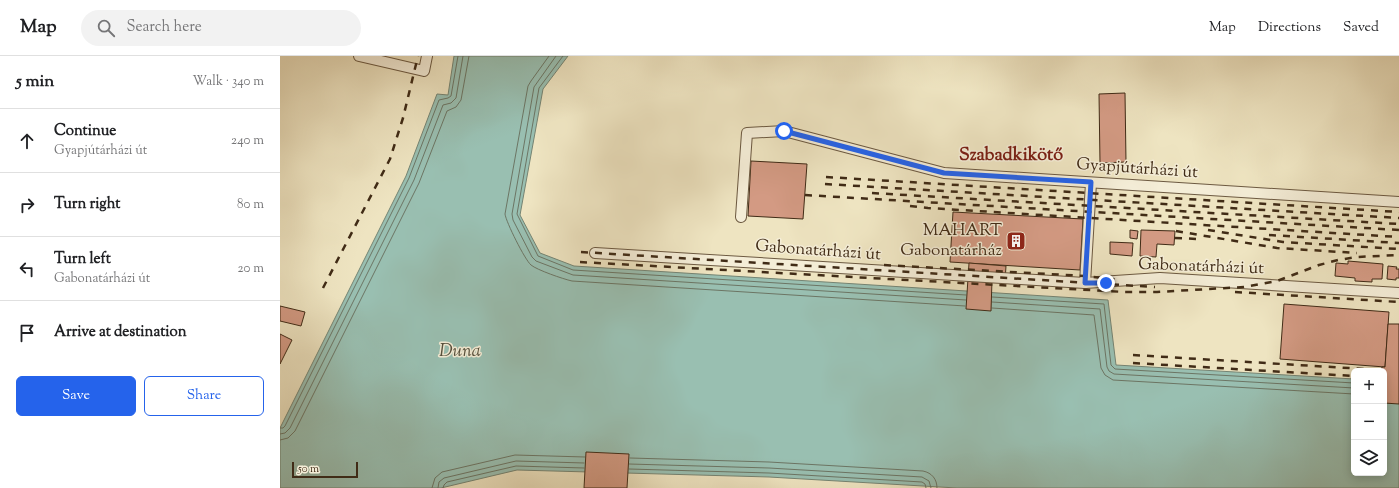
<!DOCTYPE html>
<meta charset="utf-8">
<style>
:root{--surface:#fff;--page:#f2f2f2;--text:#202124;--muted:#757577;--line:#e0e0e0;--accent:#2563eb}
body{margin:0;font-family:"Sorts Mill Goudy",serif;background:var(--page);color:var(--text)}
.controls{position:absolute;right:12px;bottom:12px;display:grid;overflow:hidden;border-radius:6px;box-shadow:0 2px 10px #0003}
.controls button{width:36px;height:36px;display:grid;place-items:center;padding:0;border:0;border-bottom:1px solid var(--line);background:var(--surface);color:var(--text);font:20px sans-serif}
.scale{position:absolute;left:12px;bottom:10px;width:66px;box-sizing:border-box;padding-left:4px;border:2px solid #402b16;border-top:0;font-size:11px;line-height:14px;white-space:nowrap;color:#402b16;-webkit-text-stroke:3px #f4edd7;paint-order:stroke}
.stop{position:absolute;width:12px;height:12px;margin:-9px;border:3px solid #2563eb;border-radius:50%;background:#fff}
.stop.end{background:#2563eb;border-color:#fff;box-shadow:0 1px 4px #0008}
.list{margin:0;padding:0;list-style:none}
h2{display:flex;justify-content:space-between;align-items:center;height:52px;margin:0;padding:0 16px;font-size:17px}
h2 small{font-size:13px;font-weight:400;color:var(--muted)}
.list li{display:grid;grid-template-columns:26px 1fr auto;gap:12px;align-items:center;box-sizing:border-box;height:64px;padding:0 16px;border-top:1px solid var(--line)}
.list b{display:block;font-size:15px;white-space:nowrap}
.list p{margin:0;font-size:13px;white-space:nowrap;color:var(--muted)}
.list em{font-size:13px;font-style:normal;color:var(--muted)}
.actions{display:flex;gap:8px;padding:12px 16px}
.actions a{flex:1;padding:9px 0;border:1px solid var(--accent);border-radius:6px;text-align:center;font-size:14px;color:var(--accent)}
.actions .main{background:var(--accent);color:#fff}
.icon{flex:none;width:22px;height:22px;fill:none;stroke:currentColor;stroke-width:2;stroke-linecap:round;stroke-linejoin:round}
.map{position:relative;flex:none;width:1119px;height:432px;overflow:hidden}
header{display:flex;align-items:center;gap:24px;box-sizing:border-box;height:56px;padding:0 20px;background:var(--surface);border-bottom:1px solid var(--line)}
header strong{font-size:19px}
nav{display:flex;gap:22px;margin-inline-start:auto;font-size:14px}
.search{width:280px;height:36px;background:var(--page);display:flex;align-items:center;gap:10px;box-sizing:border-box;padding:0 14px;border-radius:22px;color:var(--muted);font-size:15px}
main{display:flex}
aside{flex:1;background:var(--surface)}
.map>svg:first-child{display:block}
</style>
<header>
<strong>Map</strong>
<div class="search"><svg class="icon" aria-label="search" viewBox="0 0 24 24"><circle cx="10" cy="10" r="6"/><path d="M15 15l6 6"/></svg>Search here</div>
<nav><a>Map</a><a>Directions</a><a>Saved</a></nav>
</header>
<main>
<aside>
<h2>5 min<small>Walk · 340 m</small></h2>
<ul class="list">
<li><svg class="icon" aria-label="ahead" viewBox="0 0 24 24"><path d="M12 20V5M6 11l6-6 6 6"/></svg><div><b>Continue</b><p>Gyapjútárházi út</p></div><em>240 m</em></li>
<li><svg class="icon" aria-label="right" viewBox="0 0 24 24"><path d="M7 20v-9h11M14 6l5 5-5 5"/></svg><div><b>Turn right</b></div><em>80 m</em></li>
<li><svg class="icon" aria-label="left" viewBox="0 0 24 24"><path d="M17 20v-9H6M10 6l-5 5 5 5"/></svg><div><b>Turn left</b><p>Gabonatárházi út</p></div><em>20 m</em></li>
<li><svg class="icon" aria-label="arrive" viewBox="0 0 24 24"><path d="M6 21V4h12l-3 4 3 4H6"/></svg><div><b>Arrive at destination</b></div></li>
</ul>
<div class="actions"><a class="main">Save</a><a>Share</a></div>
</aside>
<div class="map">
<svg width="1119" height="432" viewBox="0 0 1119 432">
<rect width="100%" height="100%" fill="#eee4c1"/>
<filter id="stains"><feTurbulence type="fractalNoise" baseFrequency=".005" numOctaves="4"/><feColorMatrix values="0 0 0 0 .2 0 0 0 0 .09 0 0 0 0 .02 0 0 0 .5 -.17"/></filter>
<radialGradient id="worn" r=".72"><stop offset=".6" stop-color="#630" stop-opacity="0"/><stop offset="1" stop-color="#630" stop-opacity=".3"/></radialGradient>
<polygon fill="#99bfb1" stroke="#758473" points="174,0 288,0 263,33 240,159 260,197 294,210 828,244 836,309 1074,323 1074,417 1104,417 1104,325 1119,326 1119,432 677,432 489,421 237,414 161,432 0,432 0,372 126,120 157,38 168,39"/>
<g fill="none" stroke-linecap="round" stroke-linejoin="round">
<g stroke="#6c7564" stroke-width="1">
<path d="M269 0 251 25 248 30 225 158C226 166 245 204 251 209 257 214 283 223 292 225L685 250"/>
<polyline points="276,0 254,31 232,158 233,164 252,201 256,205 293,219 686,244"/>
<polyline points="283,0 259,32 237,158 258,200 293,214 686,239"/>
<polyline points="712,241 824,248 831,309 835,313 1074,327"/>
<polyline points="712,246 820,253 827,311 829,315 834,318 1074,332"/>
<polyline points="712,252 814,259 821,312 825,319 833,324 1074,338"/>
<polyline points="0,372 3,372 5,370 129,122 159,44 168,42 171,40 178,0"/>
<polyline points="0,378 5,377 10,372 134,124 163,49 171,47 176,42 183,0"/>
<polyline points="0,384 8,382 15,375 139,127 167,55 176,51 181,44 189,0"/>
<path d="M350 402 489 406 643 415C652 417 657 423 657 432"/>
<polyline points="349,408 489,412 642,421 649,425 651,432"/>
<polyline points="349,413 489,417 642,426 645,428 646,432"/>
<polyline points="152,432 155,422 162,416 235,399 305,401"/>
<polyline points="158,432 159,426 164,422 236,405 304,407"/>
<polyline points="163,432 164,429 167,426 236,410 304,412"/>
</g>
</g>
<g fill="#d39a83" stroke="#402b16">
<polygon points="845,37 846,106 820,107 819,38"/>
<polygon points="471,105 527,108 523,163 468,160"/>
<polygon points="673,156 803,163 800,214 670,206"/>
<polygon points="850,174 858,175 857,183 850,182"/>
<polygon points="861,174 895,175 894,189 877,188 876,201 860,200"/>
<polygon points="830,186 853,187 852,200 830,198"/>
<polygon points="1068,205 1103,208 1102,223 1092,223 1092,226 1075,225 1075,222 1055,220 1056,207 1068,208"/>
<polygon points="689,207 726,210 725,225 712,224 711,255 686,253"/>
<polygon points="1108,210 1117,211 1116,213 1119,213 1119,222 1116,222 1116,224 1107,223"/>
<polygon points="1004,248 1109,256 1105,311 1000,303"/>
<polygon points="0,250 25,256 21,270 0,265"/>
<polygon points="1108,268 1119,268 1119,348 1104,347 1104,315 1101,315 1102,311 1105,311"/>
<polygon points="0,278 12,284 0,308"/>
<polygon points="306,396 349,398 347,432 304,432"/>
</g>
<g fill="none" stroke-linecap="round" stroke-linejoin="round">
<defs>
<g id="minor">
<polyline points="79,0 144,15 147,0"/>
<polyline points="461,161 467,77 504,75 664,117 1119,146"/>
<polyline points="315,197 805,227 880,222 1119,237"/>
<polyline points="805,227 811,127"/>
</g>
</defs>
<use href="#minor" stroke="#6c5941" stroke-width="12"/>
<use href="#minor" stroke="#f4edd7" stroke-width="10"/>
<g stroke="#402b16" stroke-width="2.5" stroke-dasharray="7 7" stroke-linecap="butt">
<polyline points="546,121 1119,156"/>
<polyline points="545,128 1119,162"/>
<polyline points="592,137 1119,168"/>
<polyline points="525,139 1119,174"/>
<polyline points="630,150 648,152 1119,181"/>
<polyline points="928,174 1003,186 1119,193"/>
<polyline points="896,175 997,192 1077,197"/>
<polyline points="989,179 1119,187"/>
<polyline points="895,182 918,183"/>
<polyline points="301,196 875,231"/>
<polyline points="300,206 845,236 877,236 964,231 997,225 1039,209 1058,204 1077,201 1119,199"/>
<polyline points="604,209 805,220 841,224"/>
<polyline points="43,232 110,103 123,62 138,0"/>
<polyline points="955,236 1119,246"/>
<polyline points="853,299 1101,314"/>
<polyline points="853,307 1074,320"/>
</g>
</g>
<g fill="none" stroke-linecap="round" stroke-linejoin="round">
<polyline stroke="#2563eb" stroke-width="5" points="504,75 664,117 811,126 805,227 826,227"/>
</g>
<defs>
<symbol id="building-square" viewBox="-11 -11 22 22"><rect x="-9" y="-9" width="18" height="18" rx="4" fill="#8f2418" stroke="#f4edd7"/><path d="M-4-6H4V6H1V3H-1V6H-4ZM-2.5-4.3h1.7v1.8h-1.7ZM.8-4.3h1.7v1.8H.8ZM-2.5-1h1.7V.8h-1.7ZM.8-1h1.7V.8H.8Z" fill="#fff"/></symbol>
</defs>
<g fill-rule="evenodd">
<use href="#building-square" x="725" y="174" width="22" height="22"/>
</g>
<g text-anchor="middle" dominant-baseline="central" stroke-width="3" stroke-linejoin="round" paint-order="stroke">
<g font-size="17" fill="#402b16" stroke="#f4edd7">
<text transform="translate(857 113) rotate(4)">Gyapjútárházi út</text>
<text transform="translate(538 195) rotate(4)">Gabonatárházi út</text>
<text transform="translate(921 211) rotate(2)">Gabonatárházi út</text>
</g>
<g font-size="17" fill="#402b16" stroke="#f4edd7" text-anchor="end">
<text x="722" y="175">MAHART<tspan x="722" dy="20">Gabonatárház</tspan></text>
</g>
<g font-size="18" font-weight="bold" fill="#7a1f14" stroke="#f4edd7">
<text x="731" y="100">Szabadkikötő</text>
</g>
<g font-size="18" font-style="italic" fill="#56503d" stroke="#f4edd7">
<text x="180" y="296">Duna</text>
</g>
</g>
<rect width="100%" height="100%" filter="url(#stains)"/>
<rect width="100%" height="100%" fill="url(#worn)"/>
</svg>
<div class="controls">
<button>+</button>
<button>−</button>
<button><svg class="icon" aria-label="layers" viewBox="0 0 24 24"><path d="M12 4l9 5-9 5-9-5zM3 14l9 5 9-5"/></svg></button>
</div>
<div class="scale">50 m</div>
<div class="stop" style="left:504px;top:75px"></div>
<div class="stop end" style="left:826px;top:227px"></div>
</div>
</main>
